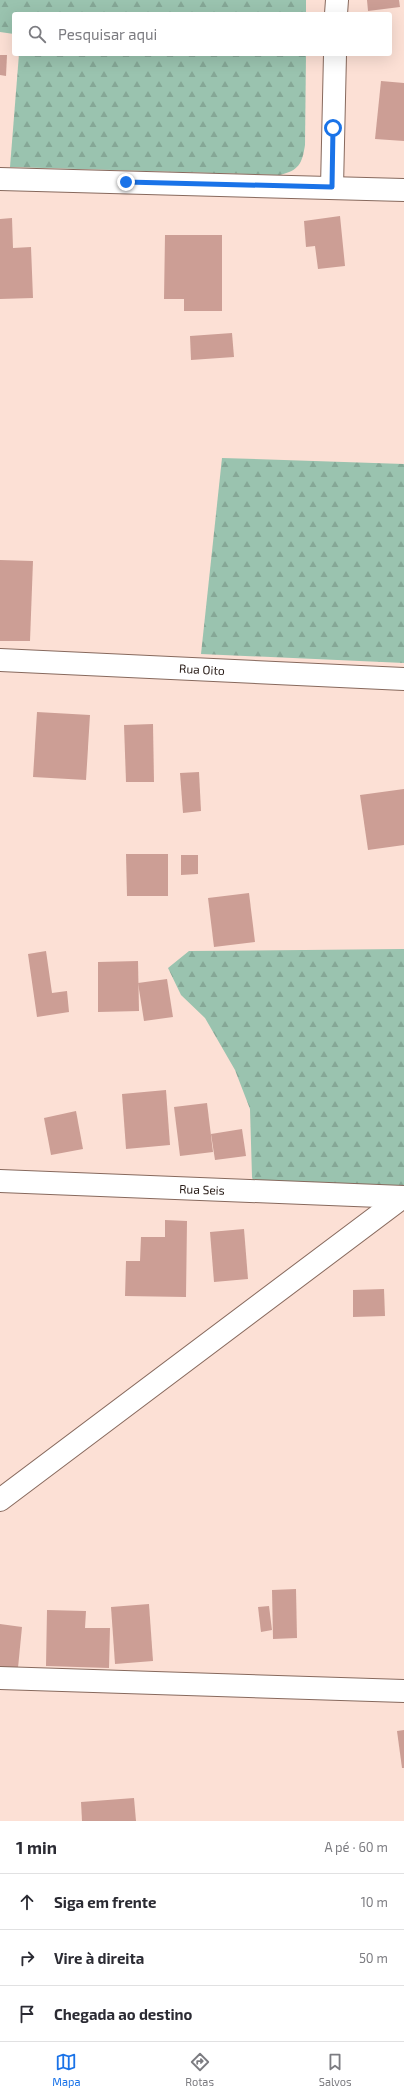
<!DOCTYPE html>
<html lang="pt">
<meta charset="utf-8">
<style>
:root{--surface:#fff;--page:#f7f7f7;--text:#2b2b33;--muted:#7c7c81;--line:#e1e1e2;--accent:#1a73e8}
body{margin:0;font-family:"Exo 2",sans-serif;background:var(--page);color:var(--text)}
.stop{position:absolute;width:12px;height:12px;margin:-9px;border:3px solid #1a73e8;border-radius:50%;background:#fff}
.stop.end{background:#1a73e8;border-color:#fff;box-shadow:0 1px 4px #0008}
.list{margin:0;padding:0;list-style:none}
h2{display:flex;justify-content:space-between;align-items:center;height:52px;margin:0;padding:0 16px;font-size:17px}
h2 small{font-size:13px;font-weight:400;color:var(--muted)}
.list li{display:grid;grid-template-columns:26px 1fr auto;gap:12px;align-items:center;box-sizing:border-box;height:56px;padding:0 16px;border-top:1px solid var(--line)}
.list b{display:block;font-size:15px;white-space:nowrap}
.list em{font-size:13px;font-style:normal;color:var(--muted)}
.icon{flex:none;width:22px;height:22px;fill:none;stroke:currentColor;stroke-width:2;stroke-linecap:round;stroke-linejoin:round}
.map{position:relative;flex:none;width:404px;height:1821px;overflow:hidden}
.search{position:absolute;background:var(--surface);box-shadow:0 4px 16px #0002;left:12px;right:12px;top:12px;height:44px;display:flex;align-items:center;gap:10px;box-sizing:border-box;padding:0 14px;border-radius:4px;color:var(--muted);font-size:15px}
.sheet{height:220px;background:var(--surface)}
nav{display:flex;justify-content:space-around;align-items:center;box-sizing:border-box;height:56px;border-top:1px solid var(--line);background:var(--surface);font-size:11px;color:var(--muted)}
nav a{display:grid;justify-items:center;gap:2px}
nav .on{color:var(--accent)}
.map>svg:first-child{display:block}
</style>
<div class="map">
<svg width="404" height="1821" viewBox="0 0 404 1821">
<defs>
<pattern id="forest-firs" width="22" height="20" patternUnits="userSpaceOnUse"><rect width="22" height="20" fill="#9ac3af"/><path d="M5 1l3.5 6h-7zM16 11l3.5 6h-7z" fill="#85a796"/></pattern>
</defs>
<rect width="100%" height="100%" fill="#fce0d5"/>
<g fill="url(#forest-firs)">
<polygon points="0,0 306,0 306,14 14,14 14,34 0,32"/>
<path d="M19 54H306L305 145C302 164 299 170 280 175L10 167Z"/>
<polygon points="222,458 404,464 404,663 201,654"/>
<polygon points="404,949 404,1191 254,1185 252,1177 250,1109 235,1070 205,1018 181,995 168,968 189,951"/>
</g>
<g fill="#cc9e95">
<polygon points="367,0 399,0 400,7 368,11"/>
<polygon points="0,55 7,55 6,76 0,75"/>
<polygon points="381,81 404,83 404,141 375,139"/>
<polygon points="340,216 345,266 318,269 315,246 306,247 304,221"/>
<polygon points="12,218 13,248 31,247 33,298 0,299 0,219"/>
<polygon points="165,235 222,235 222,311 184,311 184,299 164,299"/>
<polygon points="232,333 234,357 191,360 190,336"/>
<polygon points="0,560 33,561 30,641 0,641"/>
<polygon points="37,712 90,715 86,780 33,777"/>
<polygon points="153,724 154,782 126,782 124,725"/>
<polygon points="199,772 201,811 183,813 180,773"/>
<polygon points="404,789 404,845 368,850 360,795"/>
<polygon points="126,854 168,854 168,896 127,896"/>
<polygon points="181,855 198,855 198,874 181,875"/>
<polygon points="249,893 255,942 214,947 208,898"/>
<polygon points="46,951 52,993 67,991 69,1012 37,1017 28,954"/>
<polygon points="138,961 139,1011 98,1012 98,962"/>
<polygon points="167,979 173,1017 144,1021 138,983"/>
<polygon points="166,1090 170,1145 126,1149 122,1094"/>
<polygon points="207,1103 213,1152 180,1156 174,1107"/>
<polygon points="76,1111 83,1149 51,1155 44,1118"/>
<polygon points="242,1129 246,1156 215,1160 211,1134"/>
<polygon points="165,1220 187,1221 186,1297 125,1296 126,1261 140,1261 141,1237 165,1237"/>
<polygon points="244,1229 248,1279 214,1282 210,1232"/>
<polygon points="384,1289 385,1316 353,1317 353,1290"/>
<polygon points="296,1589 297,1638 273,1639 272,1590"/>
<polygon points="149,1604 153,1661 115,1664 111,1607"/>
<polygon points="269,1606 272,1630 261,1632 258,1607"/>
<polygon points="47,1610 86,1611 85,1628 110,1628 109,1668 46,1666"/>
<polygon points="0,1624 22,1627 17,1678 0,1676"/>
<polygon points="404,1730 404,1768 402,1768 397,1731"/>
<polygon points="134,1798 136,1821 82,1821 81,1802"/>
</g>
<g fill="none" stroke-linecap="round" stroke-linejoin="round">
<defs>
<g id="minor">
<polyline points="336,14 337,0"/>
<polyline points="0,179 404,190"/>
<polyline points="332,187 335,54"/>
<polyline points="0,660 404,679"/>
<polyline points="0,1181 404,1197"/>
<polyline points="0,1500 403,1197"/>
<polyline points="0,1678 404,1691"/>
</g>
</defs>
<use href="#minor" stroke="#87695d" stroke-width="24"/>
<use href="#minor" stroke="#fff" stroke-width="22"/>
</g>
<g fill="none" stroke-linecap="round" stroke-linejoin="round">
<polyline stroke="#1a73e8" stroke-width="5" points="126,182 332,187 333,128"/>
</g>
<g text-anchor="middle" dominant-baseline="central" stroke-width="3" stroke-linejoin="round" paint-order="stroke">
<g font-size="12" fill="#291d18" stroke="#fff">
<text transform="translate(202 669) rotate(3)">Rua Oito</text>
<text transform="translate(202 1189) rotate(2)">Rua Seis</text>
</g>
</g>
</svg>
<div class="stop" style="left:333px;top:128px"></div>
<div class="stop end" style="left:126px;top:182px"></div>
<div class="search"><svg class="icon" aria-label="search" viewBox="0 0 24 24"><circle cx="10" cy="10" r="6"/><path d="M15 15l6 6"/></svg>Pesquisar aqui</div>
</div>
<section class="sheet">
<h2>1 min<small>A pé · 60 m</small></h2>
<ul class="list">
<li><svg class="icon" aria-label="ahead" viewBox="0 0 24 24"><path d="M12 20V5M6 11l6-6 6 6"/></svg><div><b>Siga em frente</b></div><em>10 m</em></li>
<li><svg class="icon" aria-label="right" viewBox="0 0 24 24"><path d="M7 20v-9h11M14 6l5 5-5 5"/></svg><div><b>Vire à direita</b></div><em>50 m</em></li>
<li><svg class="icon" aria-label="arrive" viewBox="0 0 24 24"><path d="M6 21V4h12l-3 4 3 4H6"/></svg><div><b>Chegada ao destino</b></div></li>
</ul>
</section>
<nav>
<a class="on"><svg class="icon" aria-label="map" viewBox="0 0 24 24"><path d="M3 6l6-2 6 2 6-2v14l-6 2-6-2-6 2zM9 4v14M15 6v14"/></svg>Mapa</a>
<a><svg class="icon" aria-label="directions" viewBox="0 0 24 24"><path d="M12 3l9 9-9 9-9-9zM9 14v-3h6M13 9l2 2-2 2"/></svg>Rotas</a>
<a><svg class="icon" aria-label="saved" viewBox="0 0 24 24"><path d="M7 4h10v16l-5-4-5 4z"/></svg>Salvos</a>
</nav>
